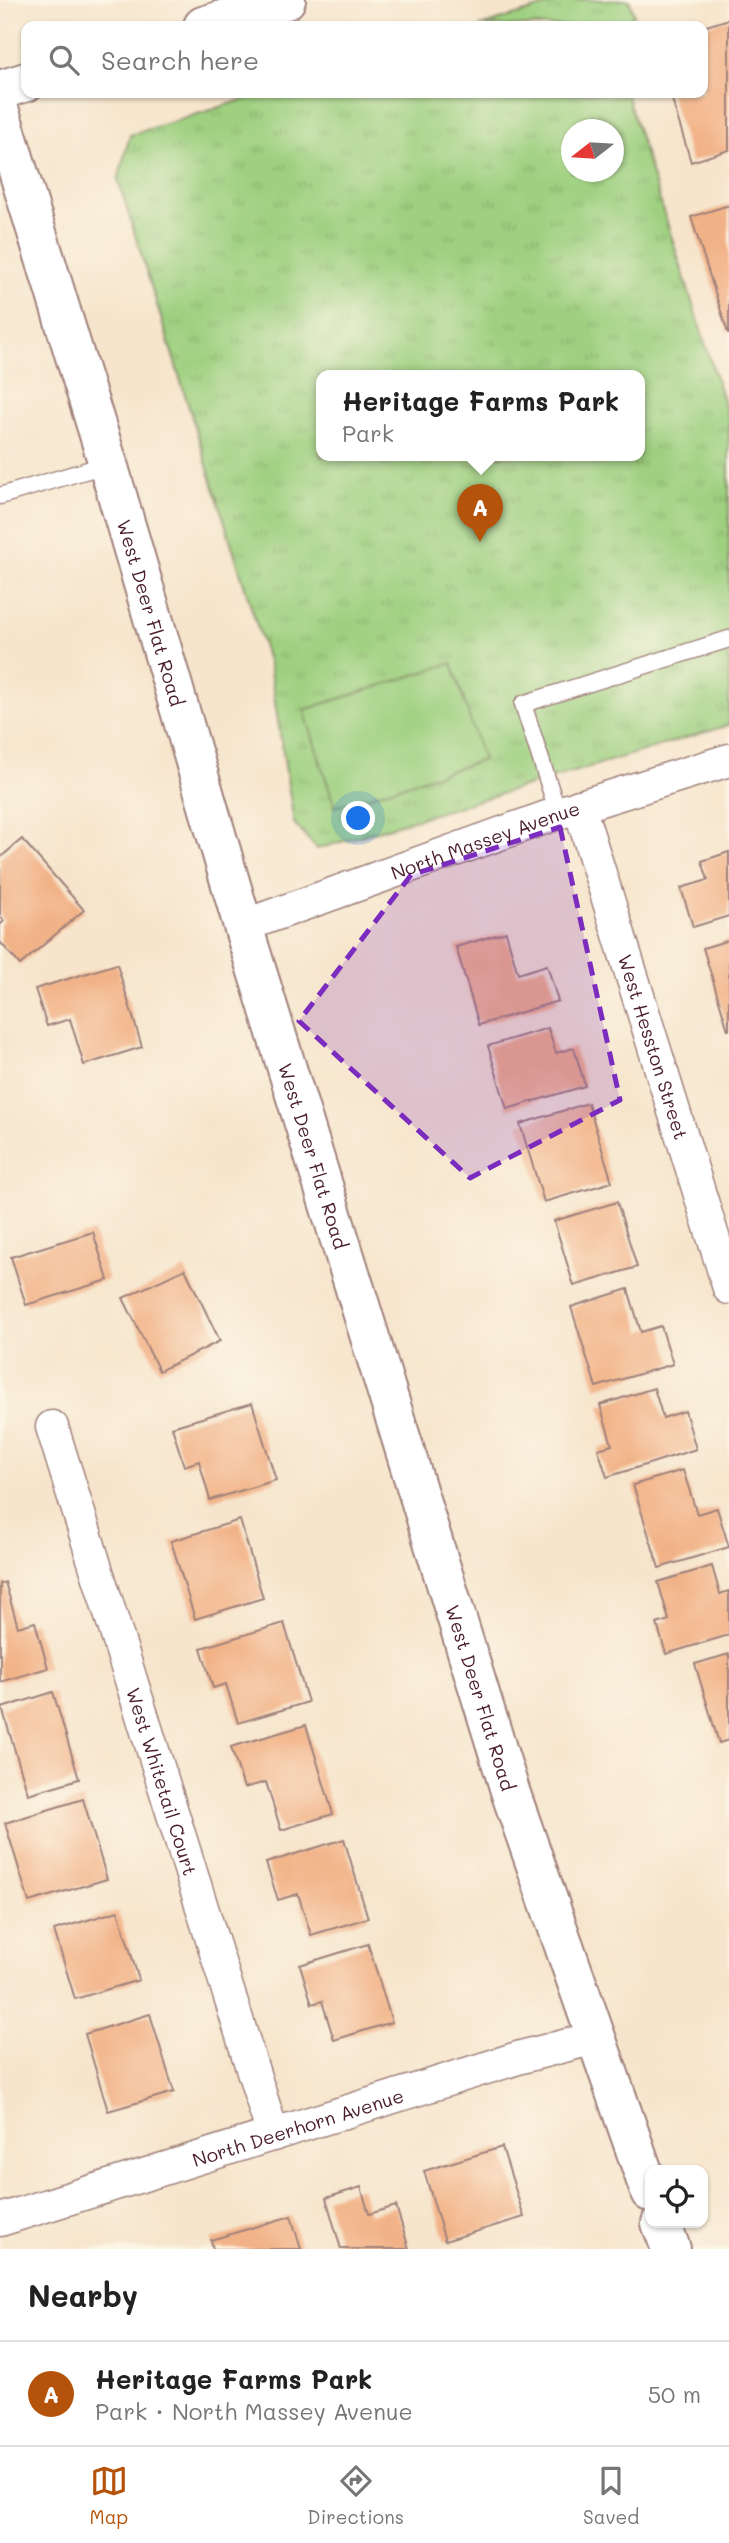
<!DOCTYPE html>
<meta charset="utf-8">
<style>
:root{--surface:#fff;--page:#f2f2f2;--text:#222;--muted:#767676;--line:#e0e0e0;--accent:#b45309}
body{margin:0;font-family:Mali,sans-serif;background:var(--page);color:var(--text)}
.controls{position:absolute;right:21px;bottom:21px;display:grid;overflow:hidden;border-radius:14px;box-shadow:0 2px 5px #0004}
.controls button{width:63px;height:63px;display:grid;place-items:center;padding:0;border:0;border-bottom:2px solid var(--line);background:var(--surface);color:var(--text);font:35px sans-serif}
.compass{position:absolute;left:561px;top:119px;width:63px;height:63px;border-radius:50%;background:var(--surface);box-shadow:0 2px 5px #0004;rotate:253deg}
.you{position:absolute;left:359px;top:819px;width:24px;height:24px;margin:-18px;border:5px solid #fff;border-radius:50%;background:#1a73e8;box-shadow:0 0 0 10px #1a73e833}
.badge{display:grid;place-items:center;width:46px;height:46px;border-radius:50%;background:var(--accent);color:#fff;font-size:23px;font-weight:700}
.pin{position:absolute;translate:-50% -58px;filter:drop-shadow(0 2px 4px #0008)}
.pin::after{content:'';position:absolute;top:37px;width:24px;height:21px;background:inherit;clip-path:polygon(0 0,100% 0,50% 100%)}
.popup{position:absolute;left:316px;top:370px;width:329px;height:91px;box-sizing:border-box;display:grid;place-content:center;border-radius:14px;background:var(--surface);filter:drop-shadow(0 2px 5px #0005);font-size:23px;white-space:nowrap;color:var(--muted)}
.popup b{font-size:26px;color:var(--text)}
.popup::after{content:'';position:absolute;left:50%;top:100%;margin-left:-14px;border:14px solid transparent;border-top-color:var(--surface)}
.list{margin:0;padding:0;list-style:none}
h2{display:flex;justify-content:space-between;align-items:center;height:91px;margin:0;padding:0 28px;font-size:30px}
h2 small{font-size:23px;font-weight:400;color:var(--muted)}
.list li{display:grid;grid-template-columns:46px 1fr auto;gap:21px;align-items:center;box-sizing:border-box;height:105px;padding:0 28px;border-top:2px solid var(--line)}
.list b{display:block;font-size:26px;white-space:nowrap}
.list p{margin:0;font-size:23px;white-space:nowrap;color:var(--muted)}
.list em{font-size:23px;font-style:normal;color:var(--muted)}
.icon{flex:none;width:38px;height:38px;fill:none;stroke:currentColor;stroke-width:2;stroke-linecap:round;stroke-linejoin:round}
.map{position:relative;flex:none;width:729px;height:2249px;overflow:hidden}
.search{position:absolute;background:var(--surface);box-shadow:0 2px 5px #0004;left:21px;right:21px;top:21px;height:77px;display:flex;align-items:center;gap:18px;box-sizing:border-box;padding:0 24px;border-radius:14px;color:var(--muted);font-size:26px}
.sheet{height:196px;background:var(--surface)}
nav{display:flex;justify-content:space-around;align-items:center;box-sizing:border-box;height:98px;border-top:2px solid var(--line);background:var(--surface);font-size:19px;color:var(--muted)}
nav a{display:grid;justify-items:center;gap:4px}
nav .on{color:var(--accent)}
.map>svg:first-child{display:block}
</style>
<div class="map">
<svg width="729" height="2249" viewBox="0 0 729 2249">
<defs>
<pattern id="grass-tufts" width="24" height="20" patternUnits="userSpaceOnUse" patternTransform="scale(1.75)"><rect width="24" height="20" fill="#9ed080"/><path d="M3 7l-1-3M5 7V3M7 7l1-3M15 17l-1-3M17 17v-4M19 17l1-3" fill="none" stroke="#8ab26f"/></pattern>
</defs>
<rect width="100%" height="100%" fill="#fcf5e5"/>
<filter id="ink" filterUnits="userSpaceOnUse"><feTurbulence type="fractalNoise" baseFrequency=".0143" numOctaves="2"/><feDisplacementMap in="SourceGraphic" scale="14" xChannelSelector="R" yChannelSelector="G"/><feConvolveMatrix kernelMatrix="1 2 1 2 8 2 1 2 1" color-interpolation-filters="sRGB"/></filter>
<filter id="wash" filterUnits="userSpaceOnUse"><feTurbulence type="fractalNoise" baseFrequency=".00686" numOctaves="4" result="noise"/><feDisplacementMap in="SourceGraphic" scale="28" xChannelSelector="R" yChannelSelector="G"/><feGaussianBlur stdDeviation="1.57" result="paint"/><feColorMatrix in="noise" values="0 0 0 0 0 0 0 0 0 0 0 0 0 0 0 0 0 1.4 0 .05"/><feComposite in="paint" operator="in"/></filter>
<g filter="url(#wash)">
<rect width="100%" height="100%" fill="#f6e5cc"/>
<g fill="url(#grass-tufts)" stroke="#747856" stroke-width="2" fill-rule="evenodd">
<polygon points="565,0 629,0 634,14 627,26 480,26"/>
<path d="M265 93H626L729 419V725L317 849 294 823 269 664 118 180 130 135ZM572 130H614V172H572ZM321 376H639V456H321Z"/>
</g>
<polygon fill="#9ed080" stroke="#747856" stroke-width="2" points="452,663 483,760 335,807 304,710"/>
<g id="blocks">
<g fill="#f2b287">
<polygon points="729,19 729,150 691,162 670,93 703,93 703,27"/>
<polygon points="729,205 729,333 728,333 691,217"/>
<polygon points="22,839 84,910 20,965 0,942 0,925 4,921 0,916 0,858"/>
<polygon points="729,852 729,916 693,927 681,888 708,880 702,861"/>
<polygon points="506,932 518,974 547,965 558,1001 479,1025 456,947"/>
<polygon points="729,940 729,1030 728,1030 703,948"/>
<polygon points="117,964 142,1047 84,1065 70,1019 47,1026 35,989"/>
<polygon points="548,1028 556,1053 574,1048 585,1086 507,1109 488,1046"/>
<polygon points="588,1103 612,1182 544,1202 520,1124"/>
<polygon points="617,1202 637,1267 574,1286 554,1221"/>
<polygon points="93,1232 108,1280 26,1305 11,1257"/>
<polygon points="185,1269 220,1341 159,1371 123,1298"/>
<polygon points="628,1289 641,1332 661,1326 673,1364 596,1387 571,1307"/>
<polygon points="654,1388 663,1418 685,1411 696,1449 607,1477 598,1449 612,1445 600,1405"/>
<polygon points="252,1403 276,1480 210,1500 199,1461 184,1466 172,1427"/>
<polygon points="683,1470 697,1514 717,1508 729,1547 659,1568 633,1485"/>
<polygon points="240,1520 263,1598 195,1619 171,1541"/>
<polygon points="712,1566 720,1594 729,1591 729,1635 666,1654 657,1624 669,1620 658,1582"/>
<polygon points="5,1582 18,1627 35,1622 48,1668 0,1682 0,1584"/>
<polygon points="284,1623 308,1702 238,1723 226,1684 213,1688 201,1648"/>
<polygon points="729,1654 729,1740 719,1743 695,1664"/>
<polygon points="53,1692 79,1779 28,1794 2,1708"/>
<polygon points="306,1725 333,1814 281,1830 266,1782 244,1788 231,1747"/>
<polygon points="83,1799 107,1879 29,1902 5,1823"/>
<polygon points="344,1839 368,1918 311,1935 298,1894 278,1900 266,1863"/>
<polygon points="118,1911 139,1980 75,1999 54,1930"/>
<polygon points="368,1944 392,2022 334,2040 322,2001 312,2004 300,1965"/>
<polygon points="150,2014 174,2092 108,2111 85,2034"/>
<polygon points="502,2147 524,2217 445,2241 424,2171"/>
<polygon points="361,2187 369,2214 396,2206 409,2249 341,2249 326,2198"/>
<polygon points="291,2216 301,2249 213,2249 211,2240"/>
</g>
</g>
</g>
<g filter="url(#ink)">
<use href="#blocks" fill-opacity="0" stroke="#a0827c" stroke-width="2"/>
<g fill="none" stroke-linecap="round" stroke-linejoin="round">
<defs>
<g id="lane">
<polyline points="0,496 108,464"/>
<polyline points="558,813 523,704 729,639"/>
</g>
<g id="street">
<path id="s1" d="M579 806 729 1288"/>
<path id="s2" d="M243 926 558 813 729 760"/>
<path id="s3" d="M52 1427 273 2135"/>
<path id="s4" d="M0 2220 521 2057 595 2038"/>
</g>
<g id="secondary">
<polyline points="203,26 286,0"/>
<polyline points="0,90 26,82"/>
<path id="s5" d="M0 112 108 464 243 926 511 1794 650 2192"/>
<polyline points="661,2223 671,2249"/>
</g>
</defs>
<use href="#lane" stroke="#a0827c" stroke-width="19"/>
<use href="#street" stroke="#a0827c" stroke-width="35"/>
<use href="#secondary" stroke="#a0827c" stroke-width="42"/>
<use href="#lane" stroke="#fff" stroke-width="16"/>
<use href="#street" stroke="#fff" stroke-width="32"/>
<use href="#secondary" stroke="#fff" stroke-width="38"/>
</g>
</g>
<path fill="#7b2cbf" fill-opacity="0.2" stroke="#7b2cbf" stroke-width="5" stroke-dasharray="14 9" stroke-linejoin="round" d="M560 827 620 1100 470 1178 299 1021 411 875Z"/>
<g text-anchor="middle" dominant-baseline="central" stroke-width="5" stroke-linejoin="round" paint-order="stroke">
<g font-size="19" fill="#4a1f2b" stroke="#fcf5e5">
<text stroke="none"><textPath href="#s5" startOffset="523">West Deer Flat Road</textPath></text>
<text stroke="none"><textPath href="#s2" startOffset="257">North Massey Avenue</textPath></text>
<text stroke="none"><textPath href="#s1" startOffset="252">West Hesston Street</textPath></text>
<text stroke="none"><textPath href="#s5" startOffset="1090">West Deer Flat Road</textPath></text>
<text stroke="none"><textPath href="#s5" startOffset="1657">West Deer Flat Road</textPath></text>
<text stroke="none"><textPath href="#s3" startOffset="371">West Whitetail Court</textPath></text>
<text stroke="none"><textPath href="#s4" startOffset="312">North Deerhorn Avenue</textPath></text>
</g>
</g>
</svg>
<div class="controls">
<button><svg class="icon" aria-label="locate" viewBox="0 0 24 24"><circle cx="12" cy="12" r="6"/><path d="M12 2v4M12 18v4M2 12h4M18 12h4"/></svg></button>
</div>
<svg class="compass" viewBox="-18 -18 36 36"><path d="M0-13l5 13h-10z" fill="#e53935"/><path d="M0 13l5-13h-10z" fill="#767676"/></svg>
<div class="you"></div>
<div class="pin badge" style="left:480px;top:542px">A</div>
<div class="popup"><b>Heritage Farms Park</b>Park</div>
<div class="search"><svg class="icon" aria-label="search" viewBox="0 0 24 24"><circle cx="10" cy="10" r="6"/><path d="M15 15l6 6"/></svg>Search here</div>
</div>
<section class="sheet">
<h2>Nearby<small></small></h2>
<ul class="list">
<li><span class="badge">A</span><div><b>Heritage Farms Park</b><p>Park · North Massey Avenue</p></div><em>50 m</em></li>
</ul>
</section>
<nav>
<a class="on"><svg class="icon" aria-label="map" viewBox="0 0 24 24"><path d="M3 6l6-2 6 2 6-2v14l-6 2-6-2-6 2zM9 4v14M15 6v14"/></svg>Map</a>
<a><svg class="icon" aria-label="directions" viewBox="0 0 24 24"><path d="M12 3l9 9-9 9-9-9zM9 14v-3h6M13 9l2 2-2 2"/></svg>Directions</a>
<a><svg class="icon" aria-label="saved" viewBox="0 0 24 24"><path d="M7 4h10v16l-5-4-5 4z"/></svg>Saved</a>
</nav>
